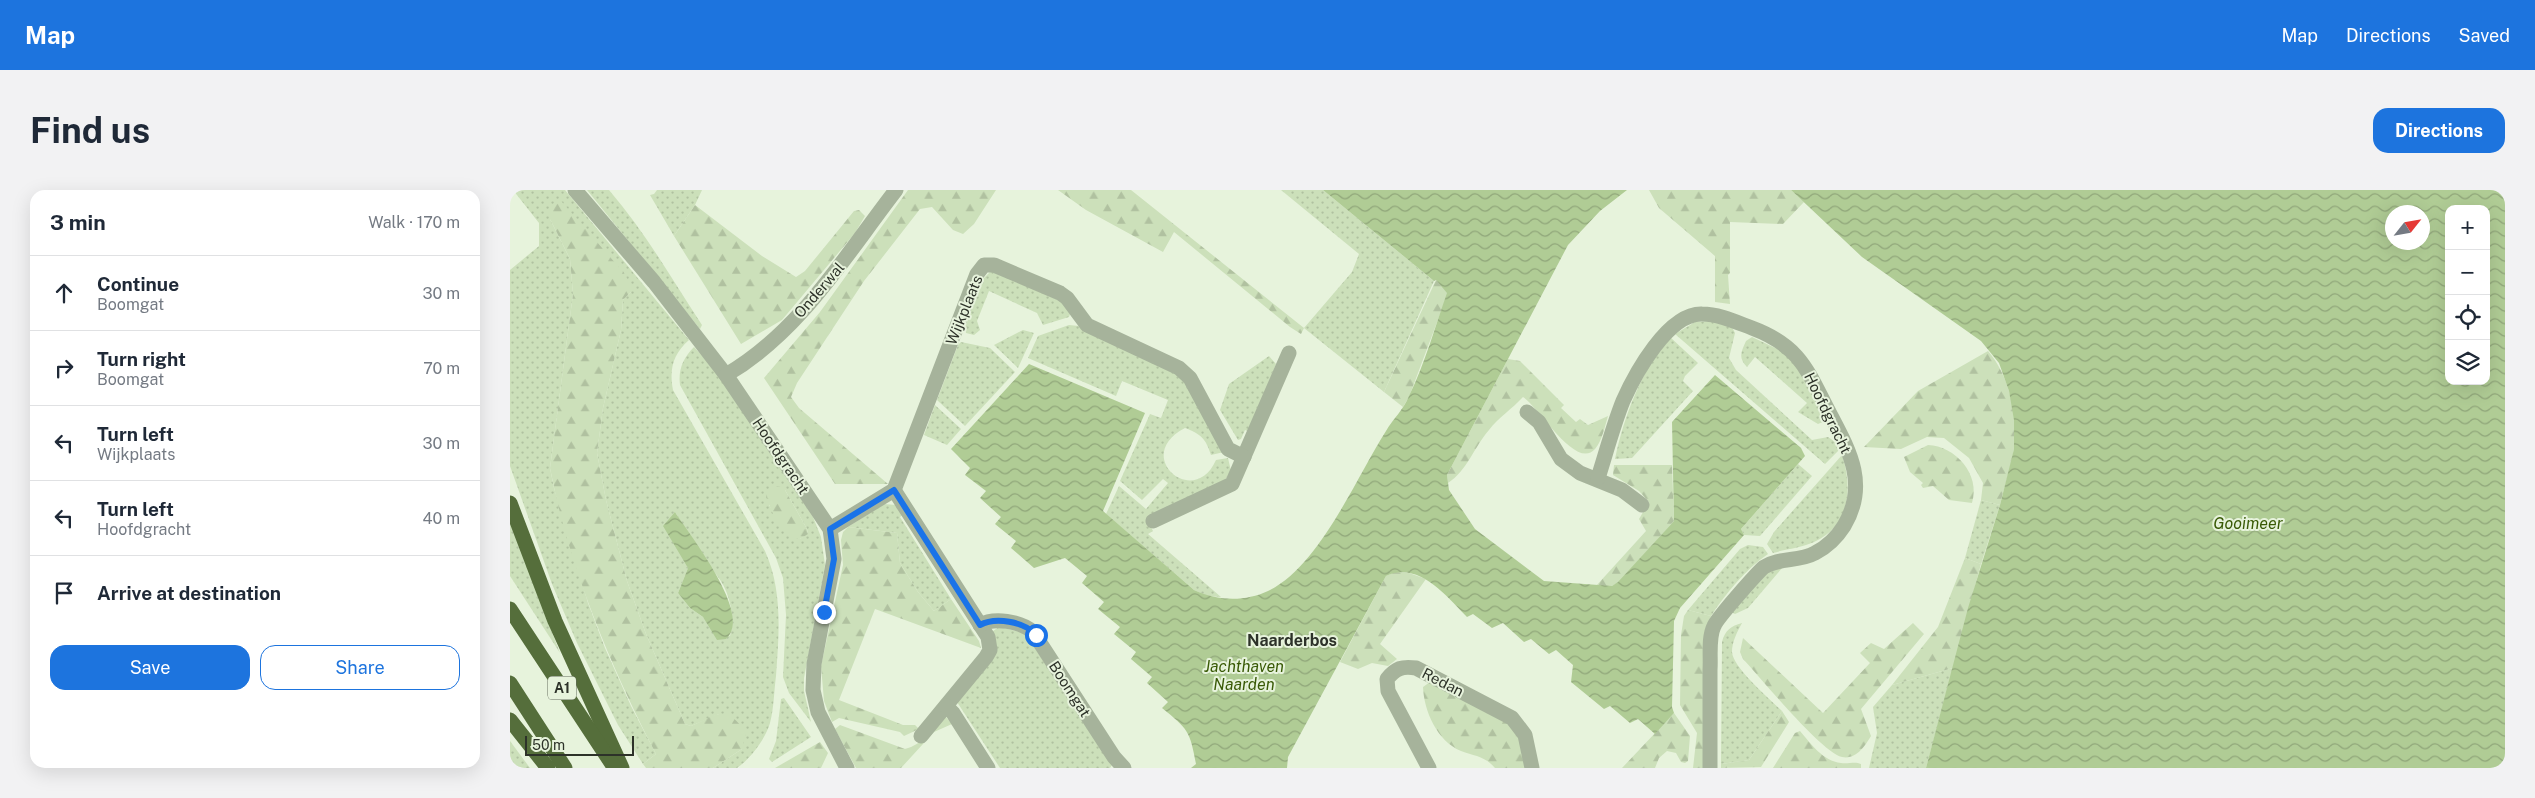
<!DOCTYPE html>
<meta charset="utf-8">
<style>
:root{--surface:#fff;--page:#f2f2f3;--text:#1f2937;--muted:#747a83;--line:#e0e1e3;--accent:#1d74de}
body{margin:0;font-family:"Public Sans",sans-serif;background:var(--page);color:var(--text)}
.controls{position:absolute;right:15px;top:15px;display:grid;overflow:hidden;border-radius:10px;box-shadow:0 5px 20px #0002}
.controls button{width:45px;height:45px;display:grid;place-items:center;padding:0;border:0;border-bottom:1px solid var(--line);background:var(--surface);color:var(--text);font:25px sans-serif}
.compass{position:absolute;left:1875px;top:15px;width:45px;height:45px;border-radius:50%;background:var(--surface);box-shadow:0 5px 20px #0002;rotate:59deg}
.scale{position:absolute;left:15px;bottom:12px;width:109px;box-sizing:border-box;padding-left:5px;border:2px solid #2d3229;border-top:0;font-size:14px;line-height:18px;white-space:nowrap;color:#2d3229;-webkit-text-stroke:4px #e7f3dc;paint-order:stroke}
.stop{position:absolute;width:15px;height:15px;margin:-11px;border:4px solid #1a73e8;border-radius:50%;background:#fff}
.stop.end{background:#1a73e8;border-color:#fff;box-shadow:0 1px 5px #0008}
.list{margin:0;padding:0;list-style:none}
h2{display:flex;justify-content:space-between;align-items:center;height:65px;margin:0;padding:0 20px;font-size:21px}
h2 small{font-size:16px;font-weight:400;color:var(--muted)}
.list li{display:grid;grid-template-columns:32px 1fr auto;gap:15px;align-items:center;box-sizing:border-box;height:75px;padding:0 20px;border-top:1px solid var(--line)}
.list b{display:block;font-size:19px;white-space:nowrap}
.list p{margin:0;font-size:16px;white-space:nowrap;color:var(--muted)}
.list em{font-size:16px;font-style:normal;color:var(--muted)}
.actions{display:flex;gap:10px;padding:15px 20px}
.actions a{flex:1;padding:11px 0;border:1px solid var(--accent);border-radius:15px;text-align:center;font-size:18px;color:var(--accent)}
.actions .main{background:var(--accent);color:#fff}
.icon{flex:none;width:28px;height:28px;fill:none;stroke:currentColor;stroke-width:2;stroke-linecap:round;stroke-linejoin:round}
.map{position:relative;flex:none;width:1995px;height:578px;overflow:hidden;border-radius:15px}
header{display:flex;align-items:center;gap:30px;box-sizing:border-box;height:70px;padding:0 25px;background:var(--accent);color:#fff}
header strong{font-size:24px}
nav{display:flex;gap:28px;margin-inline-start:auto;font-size:18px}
.intro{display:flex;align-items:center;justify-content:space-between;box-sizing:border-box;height:120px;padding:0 30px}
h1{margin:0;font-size:35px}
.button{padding:12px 22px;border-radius:15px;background:var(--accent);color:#fff;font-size:18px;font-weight:700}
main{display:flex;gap:30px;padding:0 30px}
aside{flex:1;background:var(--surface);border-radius:15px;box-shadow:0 5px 20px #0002}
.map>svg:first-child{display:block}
</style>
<header>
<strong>Map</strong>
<nav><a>Map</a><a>Directions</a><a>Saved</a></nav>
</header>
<div class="intro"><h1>Find us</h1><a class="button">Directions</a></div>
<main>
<aside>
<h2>3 min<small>Walk · 170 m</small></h2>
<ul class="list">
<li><svg class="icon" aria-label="ahead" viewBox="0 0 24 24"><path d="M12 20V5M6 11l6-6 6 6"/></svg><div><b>Continue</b><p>Boomgat</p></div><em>30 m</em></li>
<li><svg class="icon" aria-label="right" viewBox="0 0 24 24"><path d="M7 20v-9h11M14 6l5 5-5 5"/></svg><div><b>Turn right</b><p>Boomgat</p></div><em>70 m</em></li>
<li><svg class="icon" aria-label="left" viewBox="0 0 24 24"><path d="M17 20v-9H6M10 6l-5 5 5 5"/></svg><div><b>Turn left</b><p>Wijkplaats</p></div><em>30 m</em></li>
<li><svg class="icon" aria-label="left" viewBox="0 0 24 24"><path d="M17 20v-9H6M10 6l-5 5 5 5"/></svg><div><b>Turn left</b><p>Hoofdgracht</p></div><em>40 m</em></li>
<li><svg class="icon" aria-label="arrive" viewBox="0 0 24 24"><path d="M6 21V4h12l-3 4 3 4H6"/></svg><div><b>Arrive at destination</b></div></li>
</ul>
<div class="actions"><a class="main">Save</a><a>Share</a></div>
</aside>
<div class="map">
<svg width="1995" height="578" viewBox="0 0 1995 578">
<defs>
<pattern id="grass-dots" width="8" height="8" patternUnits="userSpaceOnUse" patternTransform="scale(1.25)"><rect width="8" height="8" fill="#cce0ba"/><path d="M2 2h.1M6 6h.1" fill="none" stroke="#b0c1a0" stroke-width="1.8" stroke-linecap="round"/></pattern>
<pattern id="forest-firs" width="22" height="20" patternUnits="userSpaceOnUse" patternTransform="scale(1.25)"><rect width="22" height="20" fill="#cce0ba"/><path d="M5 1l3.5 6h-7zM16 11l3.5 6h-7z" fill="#b0c1a0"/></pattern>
<pattern id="water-waves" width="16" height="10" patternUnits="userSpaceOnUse" patternTransform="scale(1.25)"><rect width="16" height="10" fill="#b0cc95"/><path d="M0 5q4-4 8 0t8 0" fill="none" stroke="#90a67a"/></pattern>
</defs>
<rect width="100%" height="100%" fill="#e7f3dc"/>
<g fill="url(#grass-dots)" fill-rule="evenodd">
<path d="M3 0H55L179 150C163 164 159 179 163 200L255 361C273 401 269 444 266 486 264 501 264 518 260 533 256 548 240 569 227 578H203L232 559 209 524 181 536 175 534 136 444 117 391 96 310 87 263 93 218 111 140 113 110 121 102 40 29 60 69 63 104 40 278 44 298 78 413 95 458 121 516 146 564 133 574 108 535 67 453 42 394 0 276V80L29 56V33ZM165 322 202 380C218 395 226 424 220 446L180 418 168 403 178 378Z"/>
<path d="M77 0H99C135 42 162 89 192 135L190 139Z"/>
<polygon points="147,0 192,0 185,15 164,46 140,5 144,4"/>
<polygon points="771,0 813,0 924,91 874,202 794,138 842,82 849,64"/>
<polygon points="481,81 553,112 560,124 559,127 533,135 527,123 479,101 467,131 470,140 464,145 456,143 454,137 473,89"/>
<polygon points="1201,131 1222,137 1225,143 1219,168 1226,180 1302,250 1318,247 1327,253 1330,259 1315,274 1165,144 1185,132"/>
<path d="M559 135 569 136 672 185 714 262 701 265C696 249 691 244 675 238 621 266 684 320 706 270L718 268 721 281 715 290 637 329 643 341 638 344 711 407 697 406 684 400 596 324 609 296 636 319 658 293 653 289 632 310 610 291 640 224 651 228 658 210 612 191 606 206 518 168 528 146Z"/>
<polygon points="513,140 524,143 508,178 484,155"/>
<path d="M1160 147 1188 173 1175 186 1173 191 1183 201 1122 268 1105 269C1114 226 1131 181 1160 147Z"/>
<path d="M1242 147 1278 164 1296 189 1315 231 1308 234 1288 222 1297 213 1245 167 1237 177C1228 168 1231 162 1236 151Z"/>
<polygon points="451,152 480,158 505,182 455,236 427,210 448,155"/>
<path d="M184 157 214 189 303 327 311 347 315 375 294 488V501L301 532 279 503 273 487 276 425 273 388 266 368 170 195C168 180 173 168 184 157ZM275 300 297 339 298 343 290 349 278 344 259 315Z"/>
<polygon points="759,166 766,174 739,242 735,240 731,249 728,250 710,220 719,194"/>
<polygon points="425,215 451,239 437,255 414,245"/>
<path d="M1332 265C1343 298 1340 336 1304 352 1291 358 1276 359 1263 363L1257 354 1264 342Z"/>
<polygon points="1288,274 1302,286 1250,346 1234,345 1231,339"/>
<polygon points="1471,310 1490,315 1471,374 1455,368"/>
<polygon points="374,314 386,315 394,324 390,327 441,409 424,421 408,402 390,373 387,343 338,337"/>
<polygon points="0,332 50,463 0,386"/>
<path d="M1238 355 1253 357 1258 364C1236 379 1216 403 1201 426L1178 420 1230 359Z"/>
<polygon points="1273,377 1238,418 1225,424 1221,422 1253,384"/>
<path d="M1232 433C1227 442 1222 452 1222 462 1223 478 1260 509 1272 521L1239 570 1211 574 1212 452C1215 440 1221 436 1232 433Z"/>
<polygon points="489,437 515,443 602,575 600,578 490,578 447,512 483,441"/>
<polygon points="1443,478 1416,578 1359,578 1367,543 1363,517 1382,495"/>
<polygon points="274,508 301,547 262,572 259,569 266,551 271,509"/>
<polygon points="0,551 20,578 0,578"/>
</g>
<g fill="url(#forest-firs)">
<polygon points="398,0 486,0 464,34 453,44 443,40 422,17 410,19 354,91 287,193 281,207 289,218 378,294 325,294 254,188 310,122"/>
<polygon points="548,0 621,0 794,138 791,144 780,137 664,42 653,62 576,20"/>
<polygon points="1139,0 1281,0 1294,12 1273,34 1220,32 1220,83 1218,85 1220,114 1205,112 1205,66 1149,18"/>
<path d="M51 11 114 83 121 96V102L113 110 111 140 93 218 87 263 96 310 117 391 136 444 175 534 181 536C208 524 216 513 236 543L232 559 203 578H136L133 574 146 564C100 475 59 377 40 278L63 104 60 69 40 29V15Z"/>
<polygon points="185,15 252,66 286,87 295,81 344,21 349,20 355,26 345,43 272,130 231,154 164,46"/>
<polygon points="926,90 938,103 899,207 893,217 874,202"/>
<path d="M1478 161C1499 185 1509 227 1504 259 1501 278 1494 297 1490 315L1471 310 1473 293 1459 268 1434 248 1417 247 1391 259 1354 257 1408 201Z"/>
<path d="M998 169 1010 171 1054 215 1051 218 1066 232 1070 229 1078 235 1098 226C1095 236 1092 251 1085 259 1066 281 1029 217 1013 207 1002 219 989 227 979 240 964 257 957 281 938 293L937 285Z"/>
<path d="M1418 255C1445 256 1471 284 1462 313L1439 310 1423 296 1413 298 1411 295 1413 293 1400 282 1394 267Z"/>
<polygon points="1104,275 1162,275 1164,331 1108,393 1102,396 1086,396 1136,341 1129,329 1139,312 1129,301 1103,285"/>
<path d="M269 296 275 300 297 339 298 344 290 349C272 349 261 321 256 306L257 300Z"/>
<polygon points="338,337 387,343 390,373 408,402 424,421 441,409 469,451 471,458 365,419 329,510 393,535 405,535 409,539 394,546 390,542 329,528 322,532 314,511 311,476 333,375 331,350 333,342"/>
<polygon points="1455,368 1471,374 1443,478 1382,495 1428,437"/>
<polygon points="885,382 899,383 916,389 870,454 887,469 878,476 862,473 848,479 830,472 876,386"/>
<polygon points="1178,420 1201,426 1195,444 1194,578 1183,578 1187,543 1170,515 1171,445 1174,426"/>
<path d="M1403 433 1414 444 1351 519 1361 546C1355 556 1346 570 1332 567 1311 562 1251 488 1233 469L1230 462 1233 448 1313 523 1360 473 1350 463 1361 453 1374 459Z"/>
<path d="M920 492 995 531 1012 550 1016 578H985C975 566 964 566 951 561 927 551 914 521 913 497Z"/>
<polygon points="1272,521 1279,532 1251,577 1211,578 1211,574 1239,570"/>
<polygon points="1164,523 1180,546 1178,571 1175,573 1171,572 1166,563 1157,561 1149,568 1145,578 1112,578"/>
<path d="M435 526 442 534 424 542 391 578H346L325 539 330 535 395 559C412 555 423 539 435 526Z"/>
<path d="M1290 541C1301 554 1313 571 1331 573 1339 574 1345 571 1351 574V578H1263L1285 543Z"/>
<polygon points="310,552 318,563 311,578 265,578"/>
</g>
<g fill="url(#water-waves)" fill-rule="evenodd">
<path d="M813 0H1117L1090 21 1058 55 937 285 939 300 965 339 1034 391 1102 396 1108 392 1164 331 1162 232 1205 185 1291 258 1295 266 1231 339 1234 345 1170 418 1164 431 1162 517 1164 523 1145 544 1128 529 1120 533 1100 516 1094 519 1061 492 1063 475 1046 460 1039 464 1021 449 1014 452 993 433 982 438 963 424 957 427C936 406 909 371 876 386L778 567 777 578H681L686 574C680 541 678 539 652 518L658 512 637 493 642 487 621 469 626 462 604 444 610 437 588 419 594 412 572 393 577 386 555 368 524 378 501 358 506 351 485 334 491 327 470 308 476 301 455 285 460 278 441 259 519 174 635 223 593 321 684 400C707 411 735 412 758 401 809 377 846 288 876 241 883 229 894 219 899 206 915 173 925 137 937 103L926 90 924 91Z"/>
<path d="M1281 0H1995V578H1416L1458 418 1490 315 1504 259V230L1499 201 1489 173 1471 151 1352 67ZM1939 19H1976V191H1939ZM1882 22H1912V52H1882Z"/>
<path d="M165 322C180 346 244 425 216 449L207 450 193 427 180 418 168 403 178 378 153 336Z"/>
</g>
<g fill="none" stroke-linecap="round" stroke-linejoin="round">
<g stroke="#a6b39b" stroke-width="15">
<polyline points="65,0 144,92 216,185 320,339 324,369 304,474 303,500 308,522 337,578"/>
<path d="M216 185C290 142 335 66 386 0"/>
<polyline points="1017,222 1029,232 1051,269 1070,283 1112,300 1132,315"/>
<path d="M1088 288C1096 263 1103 236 1113 211 1125 184 1158 123 1192 124 1209 124 1226 132 1242 138 1290 156 1297 180 1319 222 1339 260 1359 294 1334 336 1327 347 1317 357 1305 363 1289 372 1270 367 1254 377 1248 382 1207 428 1204 436 1198 448 1201 467 1200 480 1200 513 1200 545 1200 578"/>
<polyline points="384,300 478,447 480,460 476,467 411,546"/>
<polyline points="643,331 722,294 779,163"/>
<polyline points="320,339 384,300 467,84 474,75 484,75 550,103 557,108 577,135 669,178 680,188 718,259 734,267"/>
<path d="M470 435C484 427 510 431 523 442L604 567 614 578"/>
<polyline points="436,516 443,523 478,578"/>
<path d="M919 578 878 501 877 489C886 478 892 476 906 478L1002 528 1015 545 1022 578"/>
</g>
<g stroke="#556e3b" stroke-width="15">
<polyline points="0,313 45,431 112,578"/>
<polyline points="0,419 104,577"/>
<polyline points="0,493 55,578"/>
<polyline points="0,530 38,578"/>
</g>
</g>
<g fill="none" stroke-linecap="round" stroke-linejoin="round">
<path stroke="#1a73e8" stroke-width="6" d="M314 422 324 369 320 339 384 300 470 435C485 427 514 431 526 445"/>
</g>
<g text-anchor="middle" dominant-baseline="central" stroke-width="4" stroke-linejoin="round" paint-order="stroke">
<rect fill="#e7f3dc" stroke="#656c5f" stroke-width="1" x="38" y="486.5" width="28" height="23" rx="4"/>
<g font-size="14" font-weight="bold" fill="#2d3229">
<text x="52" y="498">A1</text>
</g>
<g font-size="15" fill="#2d3229" stroke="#e7f3dc">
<text transform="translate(309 100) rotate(-49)">Onderwal</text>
<text transform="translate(454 120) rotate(-68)">Wijkplaats</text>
<text transform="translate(1318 223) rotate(64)">Hoofdgracht</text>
<text transform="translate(271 266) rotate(56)">Hoofdgracht</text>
<text transform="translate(933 492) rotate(27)">Redan</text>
<text transform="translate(560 499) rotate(57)">Boomgat</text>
</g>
<g font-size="16" font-style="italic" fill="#395a06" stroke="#e7f3dc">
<text x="1738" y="333">Gooimeer</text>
<text x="734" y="476">Jachthaven<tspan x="734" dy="18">Naarden</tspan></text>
</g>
<g font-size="16" font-weight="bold" fill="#2d3229" stroke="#e7f3dc">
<text x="782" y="450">Naarderbos</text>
</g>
</g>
</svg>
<div class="controls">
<button>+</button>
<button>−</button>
<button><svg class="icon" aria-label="locate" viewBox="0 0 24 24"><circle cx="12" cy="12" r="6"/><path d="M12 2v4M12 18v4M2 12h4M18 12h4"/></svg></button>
<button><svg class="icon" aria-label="layers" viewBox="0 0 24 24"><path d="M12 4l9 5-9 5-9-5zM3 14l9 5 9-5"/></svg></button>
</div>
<svg class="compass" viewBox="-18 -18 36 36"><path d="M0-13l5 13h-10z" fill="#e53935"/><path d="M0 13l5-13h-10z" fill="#747a83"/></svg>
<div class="scale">50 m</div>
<div class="stop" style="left:526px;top:445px"></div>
<div class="stop end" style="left:314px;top:422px"></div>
</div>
</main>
